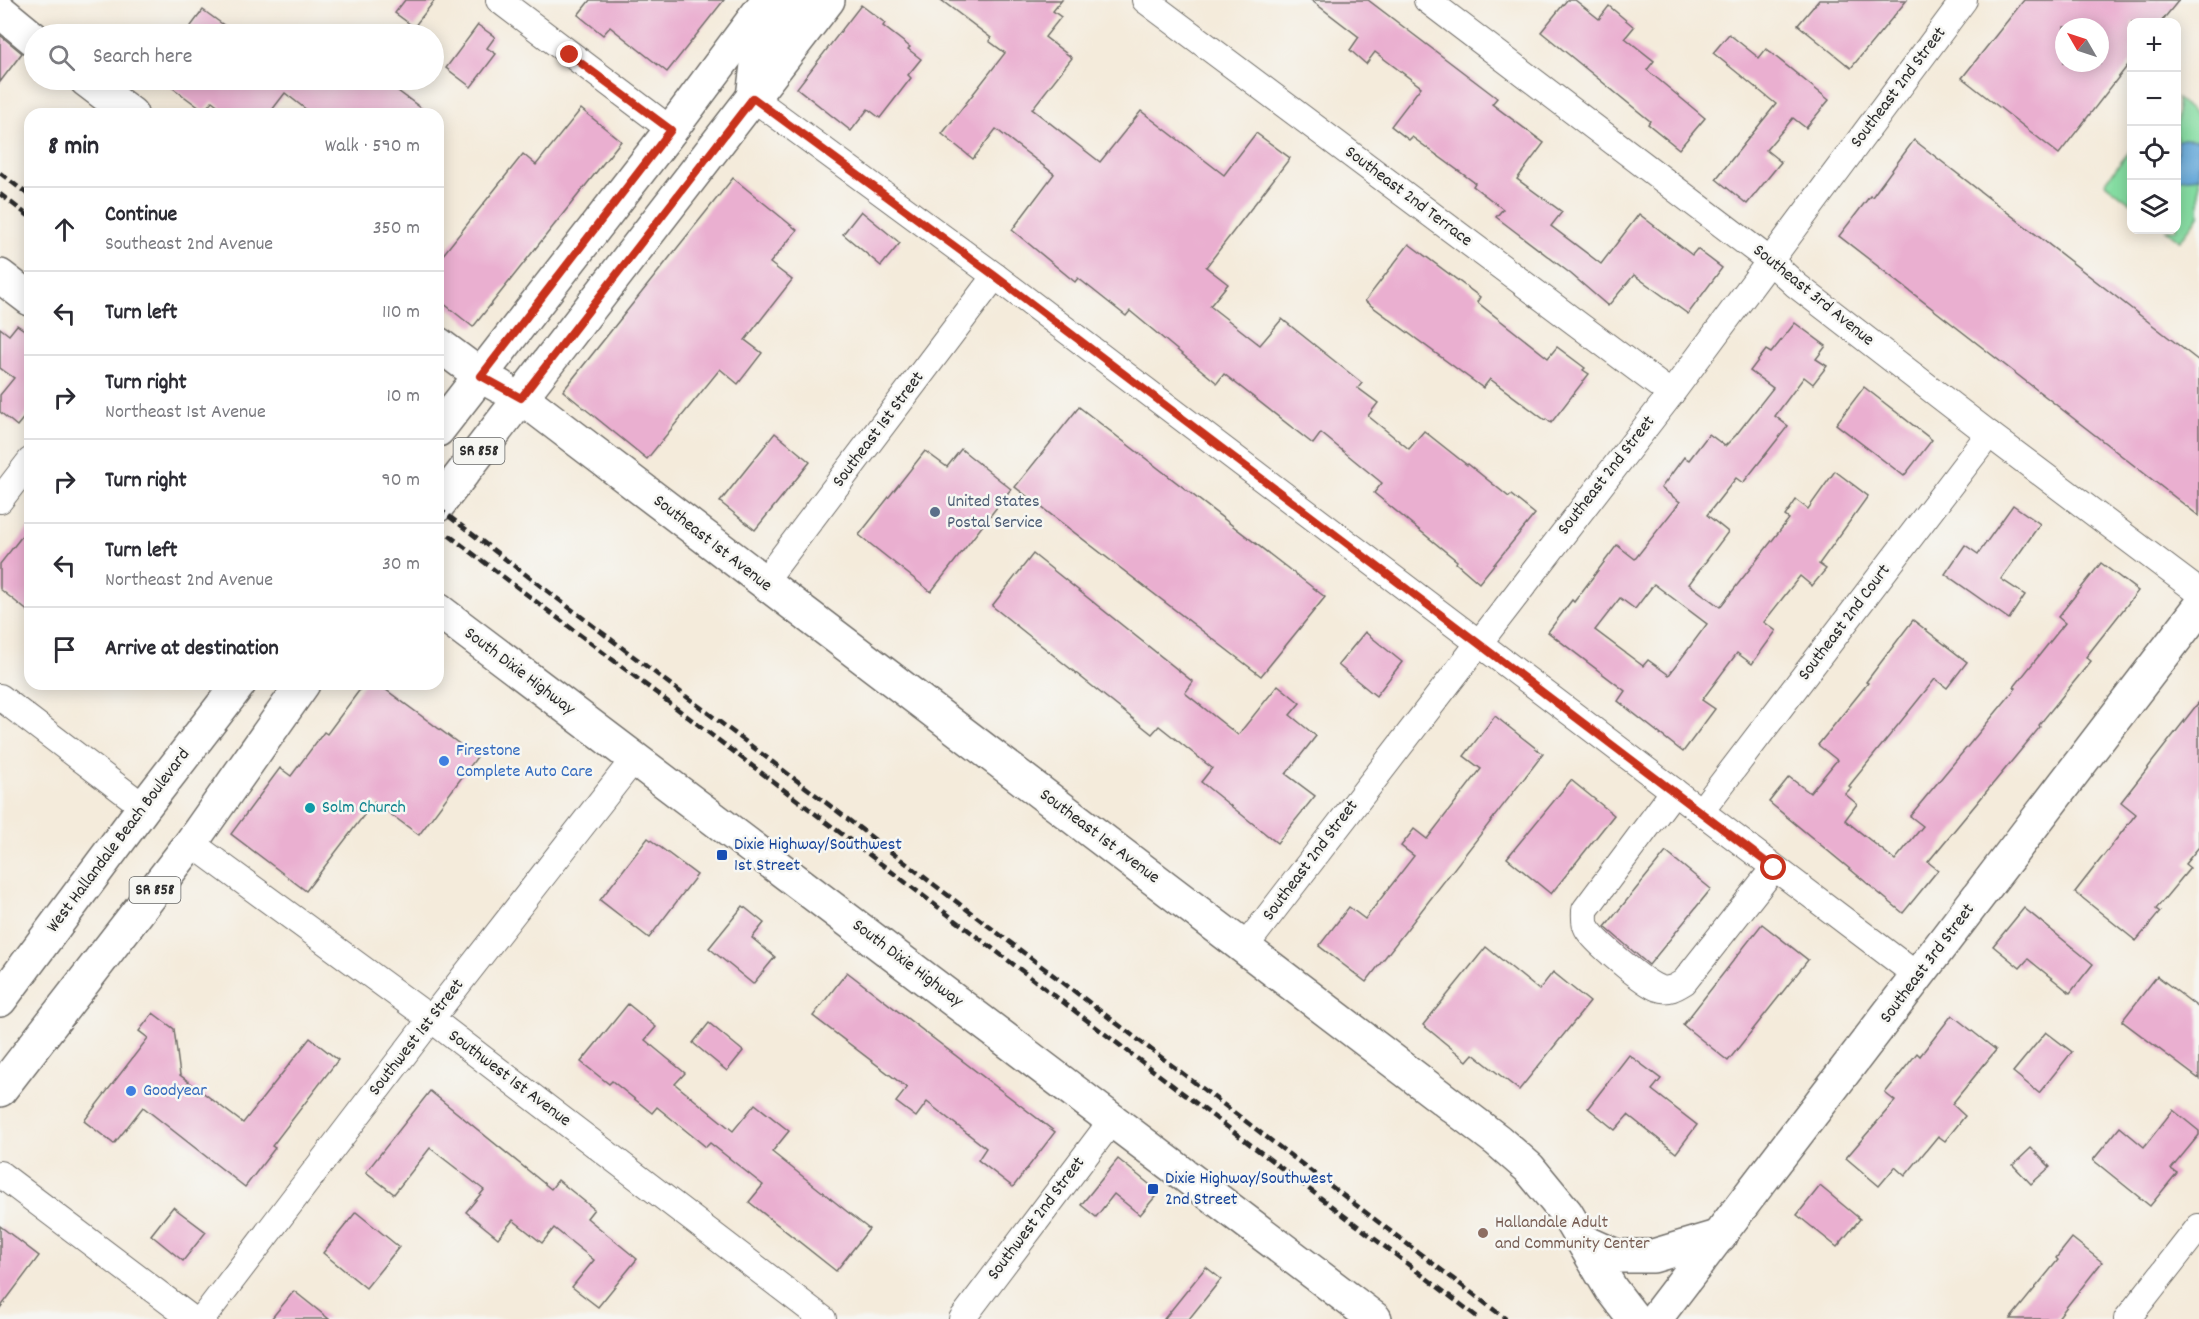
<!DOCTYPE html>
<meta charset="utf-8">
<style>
:root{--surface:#fff;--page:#f2f2f3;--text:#2b2b33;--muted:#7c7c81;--line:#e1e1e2}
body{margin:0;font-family:Dekko,sans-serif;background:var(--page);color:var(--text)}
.controls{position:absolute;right:18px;top:18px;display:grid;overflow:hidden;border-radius:12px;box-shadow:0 3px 15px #0003}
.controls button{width:54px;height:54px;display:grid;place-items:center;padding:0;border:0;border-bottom:2px solid var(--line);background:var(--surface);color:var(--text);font:30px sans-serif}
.compass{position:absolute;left:2055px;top:18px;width:54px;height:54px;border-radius:50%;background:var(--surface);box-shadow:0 3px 15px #0003;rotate:309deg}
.stop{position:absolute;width:18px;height:18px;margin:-14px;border:4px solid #c8321e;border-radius:50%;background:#fff}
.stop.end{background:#c8321e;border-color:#fff;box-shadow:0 2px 6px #0008}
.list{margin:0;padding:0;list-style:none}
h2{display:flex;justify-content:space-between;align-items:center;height:78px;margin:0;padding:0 24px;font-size:26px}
h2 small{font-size:20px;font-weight:400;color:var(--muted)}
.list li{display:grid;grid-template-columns:39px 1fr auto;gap:18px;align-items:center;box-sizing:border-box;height:84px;padding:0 24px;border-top:2px solid var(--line)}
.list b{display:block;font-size:22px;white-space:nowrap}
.list p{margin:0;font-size:20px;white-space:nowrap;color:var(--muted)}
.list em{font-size:20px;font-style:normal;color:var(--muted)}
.icon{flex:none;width:33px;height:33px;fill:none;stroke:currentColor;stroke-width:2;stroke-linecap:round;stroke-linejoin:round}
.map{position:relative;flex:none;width:2199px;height:1319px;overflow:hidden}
.search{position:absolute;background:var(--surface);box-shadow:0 3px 15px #0003;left:24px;top:24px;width:420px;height:66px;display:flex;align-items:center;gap:15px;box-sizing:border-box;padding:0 21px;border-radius:33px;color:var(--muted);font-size:22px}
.panel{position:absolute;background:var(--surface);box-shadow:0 3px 15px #0003;left:24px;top:108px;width:420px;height:582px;border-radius:18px}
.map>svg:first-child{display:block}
</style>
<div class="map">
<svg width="2199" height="1319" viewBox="0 0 2199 1319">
<rect width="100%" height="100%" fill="#f6f6f2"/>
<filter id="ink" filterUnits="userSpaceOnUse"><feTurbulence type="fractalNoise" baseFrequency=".0167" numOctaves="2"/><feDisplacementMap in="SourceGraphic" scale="12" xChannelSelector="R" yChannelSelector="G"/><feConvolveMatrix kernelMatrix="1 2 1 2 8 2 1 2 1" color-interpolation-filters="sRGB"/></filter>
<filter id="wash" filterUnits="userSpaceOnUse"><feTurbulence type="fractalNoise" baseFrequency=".008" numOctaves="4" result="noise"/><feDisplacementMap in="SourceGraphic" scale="24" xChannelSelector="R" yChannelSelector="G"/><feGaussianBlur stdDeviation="1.35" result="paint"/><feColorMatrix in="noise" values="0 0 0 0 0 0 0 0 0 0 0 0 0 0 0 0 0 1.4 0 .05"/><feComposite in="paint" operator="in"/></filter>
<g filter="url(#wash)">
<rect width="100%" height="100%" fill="#f4ebdb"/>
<g fill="#85dda2" stroke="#588466" stroke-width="1.5">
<polygon points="2177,99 2199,117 2199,216 2180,241 2166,230 2176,230"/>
<polygon points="2131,149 2131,203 2105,183"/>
</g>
<polygon fill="#65a8d9" stroke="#486a82" stroke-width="1.5" points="2183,139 2199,140 2199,177 2180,179 2177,176 2177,141"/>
<g id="blocks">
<g fill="#eaafd0" fill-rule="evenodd">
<polygon points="405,0 435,0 414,27 395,13"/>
<polygon points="590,0 724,0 667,72 610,27 603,35 578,15"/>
<polygon points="941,0 1062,0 1053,11 1061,17 1045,37 1072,58 1032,109 1100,162 1141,111 1224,175 1256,133 1290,158 1206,267 1228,284 1210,306 1260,345 1282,319 1362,383 1358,388 1378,403 1368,416 1409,449 1424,431 1467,465 1468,464 1509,497 1511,495 1535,514 1479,583 1456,563 1457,561 1374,493 1382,483 1321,433 1313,444 1224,374 1217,383 1130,311 1126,316 1078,278 1075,282 1012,230 1054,174 996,129 973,159 942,134 1005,53 989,41 991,38"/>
<polygon points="1311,0 1368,0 1497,98 1492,104 1544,143 1517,179 1562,212 1551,226 1601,264 1639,214 1692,255 1697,249 1722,268 1688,314 1634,275 1608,306 1571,274 1496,217 1503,209 1473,186 1475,183 1412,137 1409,140 1391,126 1421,87 1375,52 1366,64 1350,50 1359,37"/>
<polygon points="1567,0 1575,0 1599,19 1609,6 1634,27 1625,38 1654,61 1647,70 1705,118 1679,149 1648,124 1650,121 1541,32"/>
<polygon points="1819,0 1907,0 1851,68 1798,25"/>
<path d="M2024 0H2179L2161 22H2132V60L2059 154 1962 78ZM2064 27H2100V63H2064Z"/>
<polygon points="861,5 885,23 883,26 910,47 908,49 921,59 908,75 911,78 880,118 868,109 851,131 797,88"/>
<polygon points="203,10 236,34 185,34"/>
<polygon points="478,25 495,37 487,48 496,54 471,87 446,68"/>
<polygon points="1729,34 1759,58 1766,49 1829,100 1806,128 1793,118 1766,150 1781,162 1747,204 1716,179 1776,104 1713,53"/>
<polygon points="0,35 22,53 0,82"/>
<polygon points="162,80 383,80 429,114 312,114 285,93 269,114 229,114 212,101 204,111"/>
<polygon points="581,109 621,141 473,327 438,299 438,261 523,154 536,165"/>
<polygon points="1914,140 2199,361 2199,516 1839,236 1870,196 1872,197"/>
<polygon points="733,178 797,230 770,263 792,280 745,340 762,353 738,384 720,369 647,459 563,391"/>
<polygon points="861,211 900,243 881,266 843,234"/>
<polygon points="1409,244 1480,297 1477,302 1548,358 1557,347 1585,368 1583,370 1589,374 1551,423 1546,419 1545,420 1490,379 1483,388 1365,301"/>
<path d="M1795 323 1826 346 1816 359 1827 366 1813 384 1804 377 1775 416 1788 426 1743 483 1736 478 1707 515 1728 532 1689 584 1720 607 1789 519 1785 516 1796 500 1808 509 1835 471 1868 496 1819 564 1826 569 1812 586 1800 576 1764 622 1776 631 1752 664 1737 653 1702 700 1715 709 1683 752 1618 701 1625 691 1548 632 1572 600 1574 602 1617 545 1635 559 1680 502 1661 488 1684 457 1689 460 1709 434 1725 446 1736 435 1773 388 1750 371 1766 350 1771 353ZM1654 584 1707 624 1669 675 1648 660 1643 666 1595 630 1620 598 1635 609Z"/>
<polygon points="17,325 30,334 30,410 17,426 0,412 0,395 14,378 0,368 0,328 9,335"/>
<polygon points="1864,387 1932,440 1904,476 1836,424"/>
<polygon points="1079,407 1325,597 1261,676 1015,487"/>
<polygon points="775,433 810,462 755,530 720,502"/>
<polygon points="961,449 1011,489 931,592 859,535 925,451 947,467"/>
<polygon points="2013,505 2040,524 2001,579 2025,595 2009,619 1945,574 1965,545 1978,554"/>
<polygon points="30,526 30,613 0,589 0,564"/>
<polygon points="1033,554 1193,682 1185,693 1238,735 1278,685 1300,703 1290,715 1316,736 1286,774 1315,796 1277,843 1201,782 1212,768 1159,726 1152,734 992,606"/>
<polygon points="2101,563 2138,591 2086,657 2091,661 2039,725 2040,727 1928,862 1938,870 1903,913 1769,802 1789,777 1810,793 1837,760 1818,745 1868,683 1866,682 1913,620 1967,662 1947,688 1935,679 1849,786 1851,788 1845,794 1857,804 1845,820 1895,860 1923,826 1910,816 2016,688 2014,687 2065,623 2058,617"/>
<polygon points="1365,632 1402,662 1376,696 1338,665"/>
<polygon points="364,684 378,684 477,757 419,835 374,802 306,891 231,834 280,768 291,776 324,732 327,734"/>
<polygon points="2199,702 2199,847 2185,864 2190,868 2156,909 2160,912 2136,941 2075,892 2136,814 2121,802"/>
<polygon points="1495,716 1543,754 1366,982 1319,946 1349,907 1365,919 1414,856 1401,846 1414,829 1427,839 1481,769 1464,756"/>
<polygon points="1571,780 1614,815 1551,894 1507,858"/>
<polygon points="648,838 697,875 649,938 600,900"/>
<polygon points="1666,852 1711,889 1649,965 1605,927"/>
<polygon points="743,906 764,923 752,938 775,957 753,984 709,948"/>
<polygon points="2024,908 2093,964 2070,993 2028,959 2020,968 1993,946"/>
<polygon points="1762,924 1808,960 1728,1061 1683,1025"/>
<polygon points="1486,947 1539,990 1553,972 1590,1002 1519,1090 1473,1054 1467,1061 1423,1025"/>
<polygon points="847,972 1055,1132 1013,1187 978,1160 986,1148 927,1102 916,1117 896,1102 907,1088 813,1016"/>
<polygon points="2157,976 2199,1008 2199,1079 2122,1021"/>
<polygon points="628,1004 656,1027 645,1040 685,1073 675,1084 733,1131 755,1104 789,1131 772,1152 869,1229 836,1271 749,1202 763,1185 710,1143 706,1147 657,1107 652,1113 612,1081 609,1084 581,1062"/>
<polygon points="153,1013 174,1029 180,1075 243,1123 310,1038 338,1060 272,1146 275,1148 245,1187 143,1107 114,1144 84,1121 148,1038 139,1031"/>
<polygon points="1952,1015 1996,1050 1952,1104 1965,1116 1945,1141 1938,1136 1905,1176 1895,1167 1879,1186 1846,1158 1895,1101 1885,1093 1917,1053 1920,1056"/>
<polygon points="709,1023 743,1051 727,1071 693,1043"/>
<polygon points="2046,1032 2072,1052 2039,1093 2013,1072"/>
<polygon points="1629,1055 1661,1079 1652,1090 1697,1125 1676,1153 1628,1115 1615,1130 1588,1108"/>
<polygon points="430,1091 551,1189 558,1180 594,1209 587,1218 637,1259 598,1307 572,1287 594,1260 554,1228 542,1243 513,1220 498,1238 466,1212 484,1190 430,1148 394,1194 366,1172"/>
<polygon points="2173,1110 2199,1131 2199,1135 2171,1169 2177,1173 2150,1206 2093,1160 2120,1127 2144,1147"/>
<polygon points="2031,1148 2050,1167 2031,1184 2013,1165"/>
<polygon points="1118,1159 1159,1192 1140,1215 1114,1194 1096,1217 1081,1205"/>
<polygon points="1820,1186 1860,1219 1837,1247 1797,1215"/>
<polygon points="173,1207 206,1232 183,1261 151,1235"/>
<polygon points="356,1212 399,1247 366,1288 323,1253"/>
<polygon points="0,1226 39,1256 0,1308"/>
<polygon points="2072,1238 2102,1262 2057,1319 2010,1319 2058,1260 2056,1258"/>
<polygon points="1206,1267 1221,1279 1189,1319 1164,1319"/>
<polygon points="294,1291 329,1319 271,1319"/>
</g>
</g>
</g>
<g filter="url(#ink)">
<use href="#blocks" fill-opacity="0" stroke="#716e69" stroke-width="1.5"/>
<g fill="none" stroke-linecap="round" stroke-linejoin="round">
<defs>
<g id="street">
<polyline points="499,0 671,130"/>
<polyline points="1145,0 1671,394"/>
<polyline points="1427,0 1770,261 1796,285 1989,434 2199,592"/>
<polyline points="753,98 995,276 1919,977"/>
<polyline points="0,500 30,461"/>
<polyline points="763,583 995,276"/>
<polyline points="0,697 144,807"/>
<path d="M1674 791 1585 910C1585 916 1584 923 1587 928 1594 941 1644 983 1658 988 1668 992 1676 987 1684 982L1774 868"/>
<polyline points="1701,811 1989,434"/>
<polyline points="191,843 431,1019 823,1319"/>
<polyline points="1244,948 1671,394 1964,0"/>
<polyline points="0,1174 192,1319"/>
<polyline points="202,1319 431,1019 634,759"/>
<polyline points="962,1319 1113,1119"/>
<polyline points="2127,1319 2199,1227"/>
</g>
<g id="secondary">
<polyline points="521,397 1497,1140 1529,1168 1566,1213 1611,1289 1634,1319"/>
<polyline points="438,610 1375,1319"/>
<polyline points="1585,1242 1616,1256 1653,1256 1720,1236"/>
<polyline points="1655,1319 2199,608"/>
</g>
<g id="primary">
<polyline points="0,11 34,39"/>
<polyline points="86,80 131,114"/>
<polyline points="753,97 759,49 795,0"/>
<polyline points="0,276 30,299"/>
<polyline points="438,344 481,376 501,387"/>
<polyline points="438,430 671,130 768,0"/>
<polyline points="438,505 828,0"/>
<polyline points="0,1000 144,807 239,684"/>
<polyline points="0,1090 191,843 303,684"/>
</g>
</defs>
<use href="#street" stroke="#716e69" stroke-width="28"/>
<use href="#secondary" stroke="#716e69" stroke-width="36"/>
<use href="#primary" stroke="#716e69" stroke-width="36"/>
<use href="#street" stroke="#fff" stroke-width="26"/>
<use href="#secondary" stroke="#fff" stroke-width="33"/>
<use href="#primary" stroke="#fff" stroke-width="33"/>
<g stroke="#2b2b2b" stroke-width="4.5" stroke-dasharray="9 4.5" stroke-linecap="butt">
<polyline points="0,173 30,196"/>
<polyline points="0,194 30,217"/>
<polyline points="438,508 1506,1319"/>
<polyline points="438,527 1480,1319"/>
</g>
</g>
</g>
<g fill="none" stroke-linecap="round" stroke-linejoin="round" filter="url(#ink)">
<polyline stroke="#c8321e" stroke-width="8" points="570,55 671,130 481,376 521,398 753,98 995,276 1774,868"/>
</g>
<circle fill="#5c6f8a" stroke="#f6f6f2" stroke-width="2" cx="935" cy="512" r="6"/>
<g fill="#3f7fe0" stroke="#f6f6f2" stroke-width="2">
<circle cx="444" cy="761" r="6"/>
<circle cx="131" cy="1091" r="6"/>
</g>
<circle fill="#0f9aa8" stroke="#f6f6f2" stroke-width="2" cx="310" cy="808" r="6"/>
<g fill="#1a4fb4" stroke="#f6f6f2" stroke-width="2">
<rect x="716" y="849" width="12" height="12" rx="3"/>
<rect x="1147" y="1183" width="12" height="12" rx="3"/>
</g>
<circle fill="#8d6e63" stroke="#f6f6f2" stroke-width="2" cx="1483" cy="1233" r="6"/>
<g text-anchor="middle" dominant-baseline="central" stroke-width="5" stroke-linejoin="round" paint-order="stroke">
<g fill="#f6f6f2" stroke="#686867" stroke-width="1.5">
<rect x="453.5" y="438" width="51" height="26" rx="4.5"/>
<rect x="129.5" y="877" width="51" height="26" rx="4.5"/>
</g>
<g font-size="16" font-weight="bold" fill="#2b2b2b">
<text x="479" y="451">SR 858</text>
<text x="155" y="890">SR 858</text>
</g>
<g font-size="18" fill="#2b2b2b" stroke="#f6f6f2">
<text transform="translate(1899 88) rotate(-53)">Southeast 2nd Street</text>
<text transform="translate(1408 197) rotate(37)">Southeast 2nd Terrace</text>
<text transform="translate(1813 296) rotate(39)">Southeast 3rd Avenue</text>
<text transform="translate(879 430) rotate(-53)">Southeast 1st Street</text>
<text transform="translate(1607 476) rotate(-52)">Southeast 2nd Street</text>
<text transform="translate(712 544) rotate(38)">Southeast 1st Avenue</text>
<text transform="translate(1845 623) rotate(-53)">Southeast 2nd Court</text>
<text transform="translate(519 672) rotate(37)">South Dixie Highway</text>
<text transform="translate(1099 837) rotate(37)">Southeast 1st Avenue</text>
<text transform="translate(119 841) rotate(-53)">West Hallandale Beach Boulevard</text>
<text transform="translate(1311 861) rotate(-53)">Southeast 2nd Street</text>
<text transform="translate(907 964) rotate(37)">South Dixie Highway</text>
<text transform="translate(1928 964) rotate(-53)">Southeast 3rd Street</text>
<text transform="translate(417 1038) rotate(-52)">Southwest 1st Street</text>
<text transform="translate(509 1079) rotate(37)">Southwest 1st Avenue</text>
<text transform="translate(1037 1219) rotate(-53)">Southwest 2nd Street</text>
</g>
<g font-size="18" fill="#4e5e75" stroke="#f6f6f2" text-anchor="start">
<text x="947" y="502">United States<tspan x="947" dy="21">Postal Service</tspan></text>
</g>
<g font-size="18" fill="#366cbe" stroke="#f6f6f2" text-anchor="start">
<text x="456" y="751">Firestone<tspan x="456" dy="21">Complete Auto Care</tspan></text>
<text x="143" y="1091">Goodyear</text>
</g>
<g font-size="18" fill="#0d838f" stroke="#f6f6f2" text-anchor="start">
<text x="322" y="808">Solm Church</text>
</g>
<g font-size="18" fill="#164399" stroke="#f6f6f2" text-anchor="start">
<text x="734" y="845">Dixie Highway/Southwest<tspan x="734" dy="21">1st Street</tspan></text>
<text x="1165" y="1179">Dixie Highway/Southwest<tspan x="1165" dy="21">2nd Street</tspan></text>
</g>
<g font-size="18" fill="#785e54" stroke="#f6f6f2" text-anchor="start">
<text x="1495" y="1223">Hallandale Adult<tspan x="1495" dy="21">and Community Center</tspan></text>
</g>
</g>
</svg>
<div class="controls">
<button>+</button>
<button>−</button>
<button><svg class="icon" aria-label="locate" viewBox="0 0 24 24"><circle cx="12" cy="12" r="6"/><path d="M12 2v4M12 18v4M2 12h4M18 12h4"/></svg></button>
<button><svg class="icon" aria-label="layers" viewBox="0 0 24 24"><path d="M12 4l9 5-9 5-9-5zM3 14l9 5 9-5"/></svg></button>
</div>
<svg class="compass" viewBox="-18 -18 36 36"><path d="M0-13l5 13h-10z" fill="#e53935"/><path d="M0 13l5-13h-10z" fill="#7c7c81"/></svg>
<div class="stop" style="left:1774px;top:868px"></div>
<div class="stop end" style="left:570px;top:55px"></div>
<div class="search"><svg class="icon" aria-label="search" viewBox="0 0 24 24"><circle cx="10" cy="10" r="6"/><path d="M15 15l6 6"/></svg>Search here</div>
<section class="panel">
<h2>8 min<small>Walk · 590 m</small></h2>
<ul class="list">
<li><svg class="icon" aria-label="ahead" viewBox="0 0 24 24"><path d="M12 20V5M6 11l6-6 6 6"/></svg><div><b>Continue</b><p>Southeast 2nd Avenue</p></div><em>350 m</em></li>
<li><svg class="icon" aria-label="left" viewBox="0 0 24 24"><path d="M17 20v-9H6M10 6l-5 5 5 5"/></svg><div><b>Turn left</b></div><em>110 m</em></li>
<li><svg class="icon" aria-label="right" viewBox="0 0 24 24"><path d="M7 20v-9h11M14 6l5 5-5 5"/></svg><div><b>Turn right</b><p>Northeast 1st Avenue</p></div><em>10 m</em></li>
<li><svg class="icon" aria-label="right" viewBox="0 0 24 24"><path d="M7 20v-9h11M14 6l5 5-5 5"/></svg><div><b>Turn right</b></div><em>90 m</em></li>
<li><svg class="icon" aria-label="left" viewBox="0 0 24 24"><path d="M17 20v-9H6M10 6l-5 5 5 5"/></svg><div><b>Turn left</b><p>Northeast 2nd Avenue</p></div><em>30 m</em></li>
<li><svg class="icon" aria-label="arrive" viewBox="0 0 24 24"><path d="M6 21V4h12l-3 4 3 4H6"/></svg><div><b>Arrive at destination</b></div></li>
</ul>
</section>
</div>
